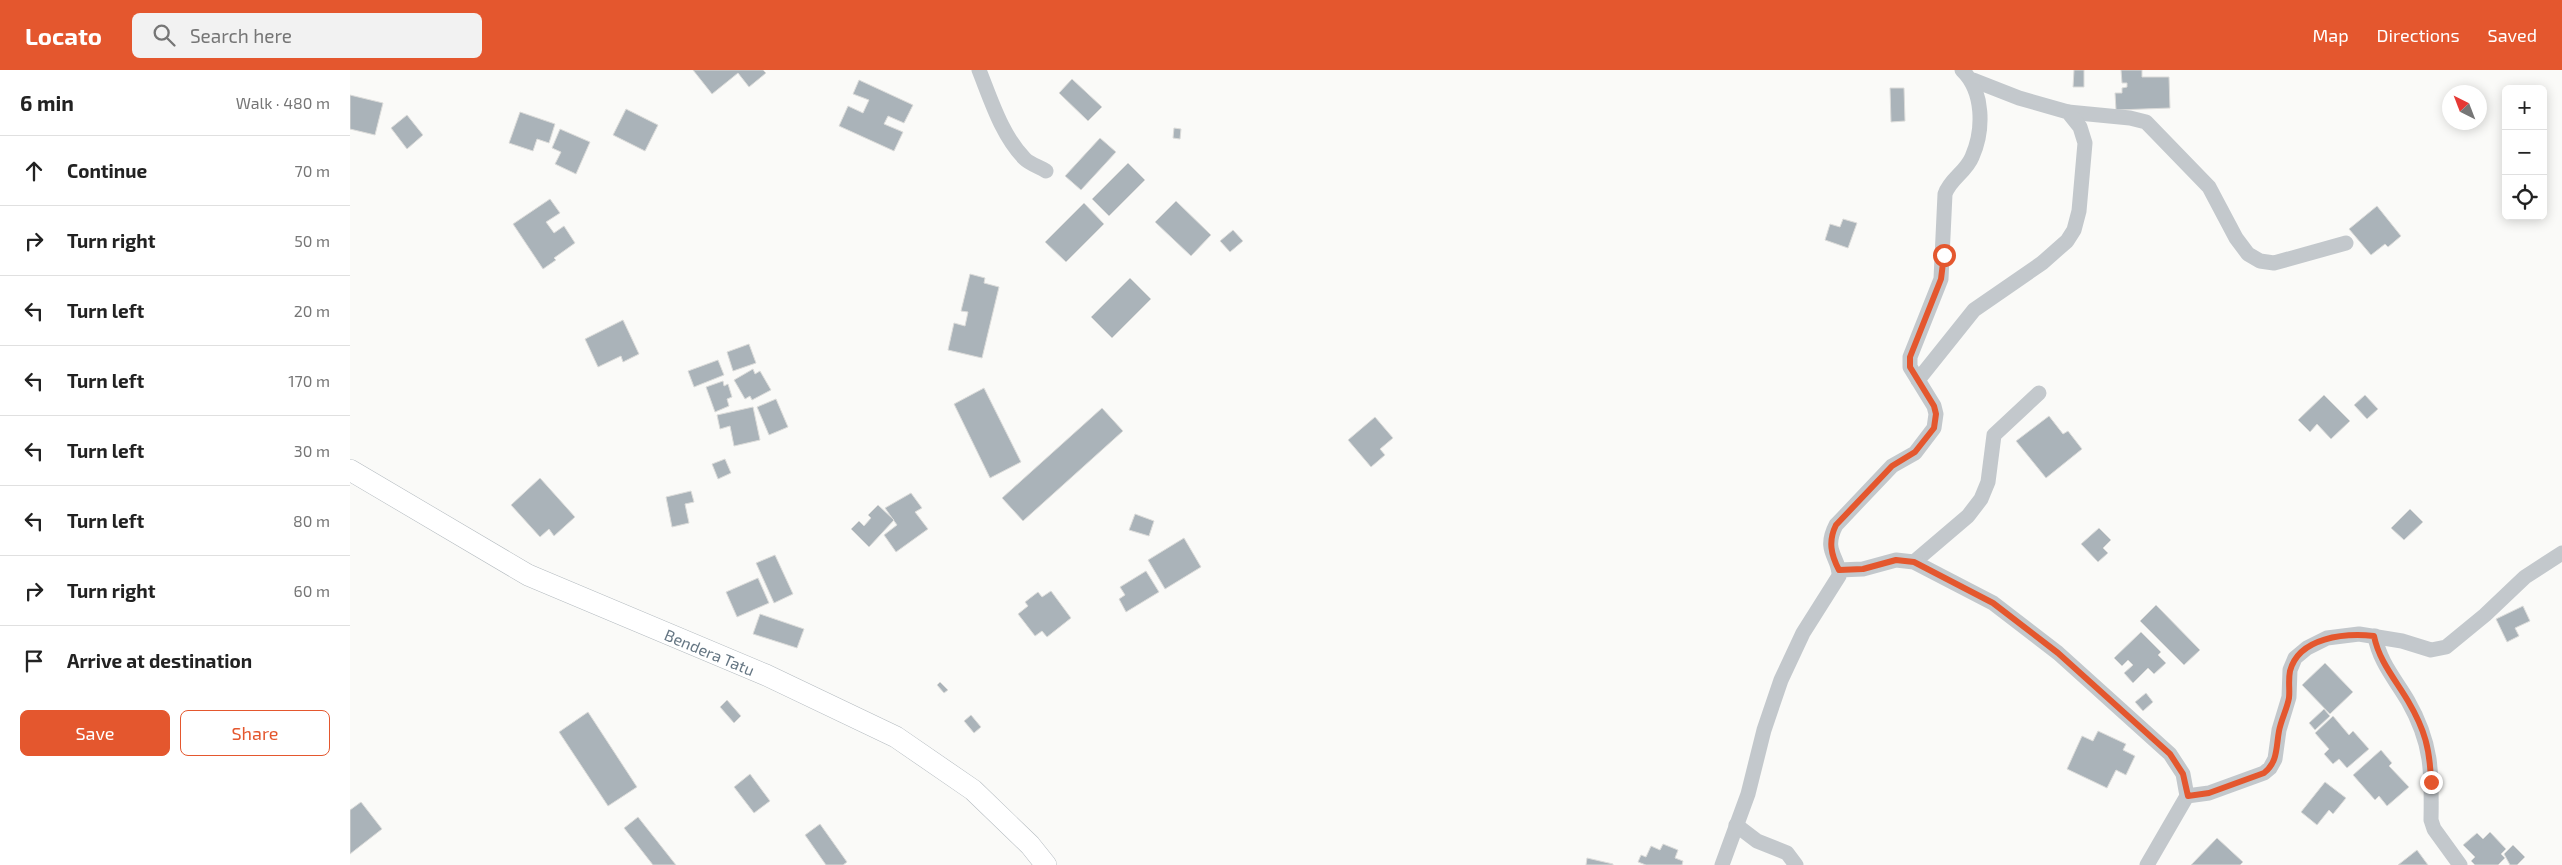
<!DOCTYPE html>
<meta charset="utf-8">
<style>
:root{--surface:#fff;--page:#f2f2f2;--text:#222;--muted:#767676;--line:#e0e0e0;--accent:#e4572e}
body{margin:0;font-family:"Exo 2",sans-serif;background:var(--page);color:var(--text)}
.controls{position:absolute;right:15px;top:15px;display:grid;overflow:hidden;border-radius:8px;box-shadow:0 2px 12px #0003}
.controls button{width:45px;height:45px;display:grid;place-items:center;padding:0;border:0;border-bottom:1px solid var(--line);background:var(--surface);color:var(--text);font:25px sans-serif}
.compass{position:absolute;left:2092px;top:15px;width:45px;height:45px;border-radius:50%;background:var(--surface);box-shadow:0 2px 12px #0003;rotate:318deg}
.stop{position:absolute;width:15px;height:15px;margin:-11px;border:4px solid #e4572e;border-radius:50%;background:#fff}
.stop.end{background:#e4572e;border-color:#fff;box-shadow:0 1px 5px #0008}
.list{margin:0;padding:0;list-style:none}
h2{display:flex;justify-content:space-between;align-items:center;height:65px;margin:0;padding:0 20px;font-size:21px}
h2 small{font-size:16px;font-weight:400;color:var(--muted)}
.list li{display:grid;grid-template-columns:32px 1fr auto;gap:15px;align-items:center;box-sizing:border-box;height:70px;padding:0 20px;border-top:1px solid var(--line)}
.list b{display:block;font-size:19px;white-space:nowrap}
.list em{font-size:16px;font-style:normal;color:var(--muted)}
.actions{display:flex;gap:10px;padding:15px 20px}
.actions a{flex:1;padding:11px 0;border:1px solid var(--accent);border-radius:8px;text-align:center;font-size:18px;color:var(--accent)}
.actions .main{background:var(--accent);color:#fff}
.icon{flex:none;width:28px;height:28px;fill:none;stroke:currentColor;stroke-width:2;stroke-linecap:round;stroke-linejoin:round}
.map{position:relative;flex:none;width:2212px;height:795px;overflow:hidden}
header{display:flex;align-items:center;gap:30px;box-sizing:border-box;height:70px;padding:0 25px;background:var(--accent);color:#fff}
header strong{font-size:24px}
nav{display:flex;gap:28px;margin-inline-start:auto;font-size:18px}
.search{width:350px;height:45px;background:var(--page);display:flex;align-items:center;gap:12px;box-sizing:border-box;padding:0 18px;border-radius:8px;color:var(--muted);font-size:19px}
main{display:flex}
aside{flex:1;background:var(--surface)}
.map>svg:first-child{display:block}
</style>
<header>
<strong>Locato</strong>
<div class="search"><svg class="icon" aria-label="search" viewBox="0 0 24 24"><circle cx="10" cy="10" r="6"/><path d="M15 15l6 6"/></svg>Search here</div>
<nav><a>Map</a><a>Directions</a><a>Saved</a></nav>
</header>
<main>
<aside>
<h2>6 min<small>Walk · 480 m</small></h2>
<ul class="list">
<li><svg class="icon" aria-label="ahead" viewBox="0 0 24 24"><path d="M12 20V5M6 11l6-6 6 6"/></svg><div><b>Continue</b></div><em>70 m</em></li>
<li><svg class="icon" aria-label="right" viewBox="0 0 24 24"><path d="M7 20v-9h11M14 6l5 5-5 5"/></svg><div><b>Turn right</b></div><em>50 m</em></li>
<li><svg class="icon" aria-label="left" viewBox="0 0 24 24"><path d="M17 20v-9H6M10 6l-5 5 5 5"/></svg><div><b>Turn left</b></div><em>20 m</em></li>
<li><svg class="icon" aria-label="left" viewBox="0 0 24 24"><path d="M17 20v-9H6M10 6l-5 5 5 5"/></svg><div><b>Turn left</b></div><em>170 m</em></li>
<li><svg class="icon" aria-label="left" viewBox="0 0 24 24"><path d="M17 20v-9H6M10 6l-5 5 5 5"/></svg><div><b>Turn left</b></div><em>30 m</em></li>
<li><svg class="icon" aria-label="left" viewBox="0 0 24 24"><path d="M17 20v-9H6M10 6l-5 5 5 5"/></svg><div><b>Turn left</b></div><em>80 m</em></li>
<li><svg class="icon" aria-label="right" viewBox="0 0 24 24"><path d="M7 20v-9h11M14 6l5 5-5 5"/></svg><div><b>Turn right</b></div><em>60 m</em></li>
<li><svg class="icon" aria-label="arrive" viewBox="0 0 24 24"><path d="M6 21V4h12l-3 4 3 4H6"/></svg><div><b>Arrive at destination</b></div></li>
</ul>
<div class="actions"><a class="main">Save</a><a>Share</a></div>
</aside>
<div class="map">
<svg width="2212" height="795" viewBox="0 0 2212 795">
<rect width="100%" height="100%" fill="#fafaf8"/>
<g fill="#aab3b9" stroke="#dcdcda">
<polygon points="343,0 413,0 416,3 399,17 388,3 362,24"/>
<polygon points="1724,0 1734,0 1734,17 1723,17"/>
<polygon points="1771,0 1792,0 1792,7 1819,7 1820,38 1766,40 1765,23 1772,23 1772,18 1777,17 1777,13 1772,13"/>
<polygon points="722,9 752,37 738,51 709,23"/>
<polygon points="509,10 563,35 554,53 538,46 534,54 553,62 544,81 489,56 498,36 513,43 519,30 503,24"/>
<polygon points="1540,18 1554,18 1555,51 1541,52"/>
<polygon points="0,25 33,33 25,65 0,59"/>
<polygon points="276,39 308,55 295,81 263,65"/>
<polygon points="170,42 205,54 199,73 187,69 183,81 159,73"/>
<polygon points="57,45 73,65 57,79 41,58"/>
<polygon points="824,58 831,59 830,69 823,68"/>
<polygon points="210,59 240,72 226,104 205,94 211,82 202,78"/>
<polygon points="750,68 766,82 731,120 715,106"/>
<polygon points="778,93 795,110 759,146 742,129"/>
<polygon points="200,129 210,143 196,152 204,163 214,156 225,173 204,188 206,190 193,199 163,154"/>
<polygon points="826,131 861,165 841,186 805,152"/>
<polygon points="734,133 754,154 716,192 695,172"/>
<polygon points="2027,136 2051,166 2038,177 2035,174 2021,185 1999,159"/>
<polygon points="1493,149 1507,153 1498,178 1475,170 1480,154 1490,157"/>
<polygon points="883,160 893,171 880,182 870,171"/>
<polygon points="620,204 635,208 634,213 649,217 632,288 598,280 604,253 615,256 618,242 611,241"/>
<polygon points="780,208 801,229 762,268 741,247"/>
<polygon points="273,250 289,284 273,292 271,286 248,297 235,269"/>
<polygon points="399,274 406,293 383,301 377,282"/>
<polygon points="368,290 374,305 344,317 338,301"/>
<polygon points="403,299 405,304 410,301 421,320 402,330 400,326 395,329 384,310"/>
<polygon points="373,311 374,316 378,314 382,327 377,329 379,336 365,342 356,317"/>
<polygon points="634,318 671,392 640,408 604,334"/>
<polygon points="1974,325 2000,351 1981,369 1967,354 1960,362 1948,350"/>
<polygon points="2015,325 2028,339 2017,349 2004,335"/>
<polygon points="426,329 438,357 419,365 407,337"/>
<polygon points="403,337 410,370 384,376 380,356 370,359 367,345"/>
<polygon points="752,338 773,361 673,451 652,428"/>
<polygon points="1699,346 1713,364 1718,361 1732,379 1696,408 1666,371"/>
<polygon points="1025,347 1043,368 1030,379 1035,385 1021,397 998,370"/>
<polygon points="375,389 381,403 368,409 362,394"/>
<polygon points="190,408 225,447 204,466 199,459 190,467 161,435"/>
<polygon points="341,421 344,432 335,434 339,453 322,457 316,427"/>
<polygon points="561,423 572,438 565,442 578,459 546,482 534,465 547,455 535,438"/>
<polygon points="528,435 544,450 519,477 501,459 509,451 514,456 521,448 518,445"/>
<polygon points="2060,439 2073,452 2054,470 2041,458"/>
<polygon points="785,444 804,451 799,466 779,460"/>
<polygon points="1749,458 1761,470 1753,478 1758,483 1748,492 1731,474"/>
<polygon points="834,468 851,497 815,519 798,490"/>
<polygon points="425,485 443,524 424,533 406,493"/>
<polygon points="796,501 809,522 776,542 769,529 775,525 770,517"/>
<polygon points="408,508 419,533 387,547 376,522"/>
<polygon points="701,521 721,548 697,567 692,561 685,566 668,544 678,536 675,532 688,522 692,527"/>
<polygon points="1806,535 1850,580 1834,595 1790,551"/>
<polygon points="2173,536 2180,551 2165,558 2169,566 2157,572 2146,549"/>
<polygon points="410,544 454,559 447,578 403,564"/>
<polygon points="1791,562 1811,582 1808,585 1816,593 1804,604 1798,598 1783,613 1774,603 1783,595 1778,590 1772,596 1764,588"/>
<polygon points="1975,593 2003,622 1980,644 1952,615"/>
<polygon points="590,612 598,620 594,623 587,615"/>
<polygon points="1796,623 1803,632 1793,641 1785,632"/>
<polygon points="377,630 391,646 384,653 370,637"/>
<polygon points="1974,639 1980,646 1965,660 1959,653"/>
<polygon points="238,642 287,717 258,736 209,662"/>
<polygon points="621,645 631,657 624,663 614,651"/>
<polygon points="1983,646 1999,665 2003,661 2019,679 1997,698 1989,689 1983,694 1974,684 1979,679 1965,663"/>
<polygon points="1748,661 1776,674 1773,680 1785,686 1776,705 1766,700 1757,718 1717,699 1732,666 1743,671"/>
<polygon points="2031,680 2042,693 2039,696 2059,717 2037,736 2029,726 2025,730 2003,705"/>
<polygon points="400,704 420,731 404,743 384,717"/>
<polygon points="1975,712 1996,728 1983,744 1979,740 1967,755 1951,742"/>
<polygon points="11,732 32,759 0,784 0,740"/>
<polygon points="288,747 326,795 303,795 274,758"/>
<polygon points="470,754 497,792 493,795 476,795 455,765"/>
<polygon points="2140,762 2156,779 2151,784 2155,788 2148,795 2125,795 2121,791 2125,787 2113,775 2127,763 2133,769"/>
<polygon points="1867,768 1893,792 1890,795 1841,795"/>
<polygon points="1313,774 1328,780 1325,788 1333,791 1332,795 1296,795 1288,792 1291,785 1296,787 1301,776 1310,780"/>
<polygon points="2163,775 2175,787 2167,795 2160,795 2154,784"/>
<polygon points="2067,780 2078,795 2048,795"/>
<polygon points="1237,788 1263,794 1263,795 1236,795"/>
</g>
<g fill="none" stroke-linecap="round" stroke-linejoin="round">
<defs>
<g id="secondary">
<path id="s1" d="M0 400 178 505 416 605 546 667 623 720 680 775 696 795"/>
</g>
</defs>
<use href="#secondary" stroke="#b3babf" stroke-width="22"/>
<g stroke="#c3c8cc" stroke-width="15">
<path d="M629 0C641 30 652 66 675 89 680 94 690 97 696 101"/>
<polyline points="1718,42 1780,48 1796,52 1859,117 1886,168 1898,184 1910,191 1924,193 1996,173"/>
<polyline points="1568,310 1624,240 1692,193 1717,171 1724,160 1729,141 1735,73 1730,57 1718,42 1669,28 1623,10"/>
<polyline points="1564,492 1618,446 1631,429 1638,412 1644,365 1689,323"/>
<polyline points="1489,500 1513,499 1546,490 1564,492 1643,533 1708,583 1820,684 1833,704 1837,726 1797,795"/>
<path d="M2025 566C2029 591 2045 609 2058 631 2082 673 2082 702 2081 750L2084 759 2110 795"/>
<polyline points="1837,726 1859,723 1914,703 1920,698 1925,689 1929,660 1939,627 1940,600 1945,588 1957,578 1977,568 2009,564 2052,571 2081,580 2096,577 2135,545 2175,507 2212,483"/>
<polyline points="1386,755 1407,771 1437,783 1446,795"/>
<path d="M1372 795 1398 724 1414 660 1431 610 1453 563 1489 506C1490 487 1472 482 1486 455L1542 396 1565 383 1584 358 1586 344 1584 336 1560 297V287L1591 209 1595 124C1600 109 1616 102 1622 87 1634 60 1634 21 1612 0"/>
</g>
<use href="#secondary" stroke="#fff" stroke-width="21"/>
</g>
<g fill="none" stroke-linecap="round" stroke-linejoin="round">
<path stroke="#e4572e" stroke-width="6" d="M1594 185 1591 209 1560 287V297L1584 336 1586 344 1584 358 1565 382 1542 396 1486 455C1478 471 1481 485 1489 500L1513 499 1546 490 1564 492 1643 533 1708 583 1820 684 1833 704 1838 726 1859 723 1914 703C1928 692 1926 677 1929 661 1931 650 1937 639 1939 628 1940 619 1938 611 1940 601 1949 567 1995 563 2024 566 2029 591 2045 609 2058 631 2075 660 2080 679 2081 712"/>
</g>
<g text-anchor="middle" dominant-baseline="central" stroke-width="5" stroke-linejoin="round" paint-order="stroke">
<g font-size="16" fill="#657683" stroke="#fff">
<text stroke="none"><textPath href="#s1" startOffset="404">Bendera Tatu</textPath></text>
</g>
</g>
</svg>
<div class="controls">
<button>+</button>
<button>−</button>
<button><svg class="icon" aria-label="locate" viewBox="0 0 24 24"><circle cx="12" cy="12" r="6"/><path d="M12 2v4M12 18v4M2 12h4M18 12h4"/></svg></button>
</div>
<svg class="compass" viewBox="-18 -18 36 36"><path d="M0-13l5 13h-10z" fill="#e53935"/><path d="M0 13l5-13h-10z" fill="#767676"/></svg>
<div class="stop" style="left:1594px;top:185px"></div>
<div class="stop end" style="left:2081px;top:712px"></div>
</div>
</main>
